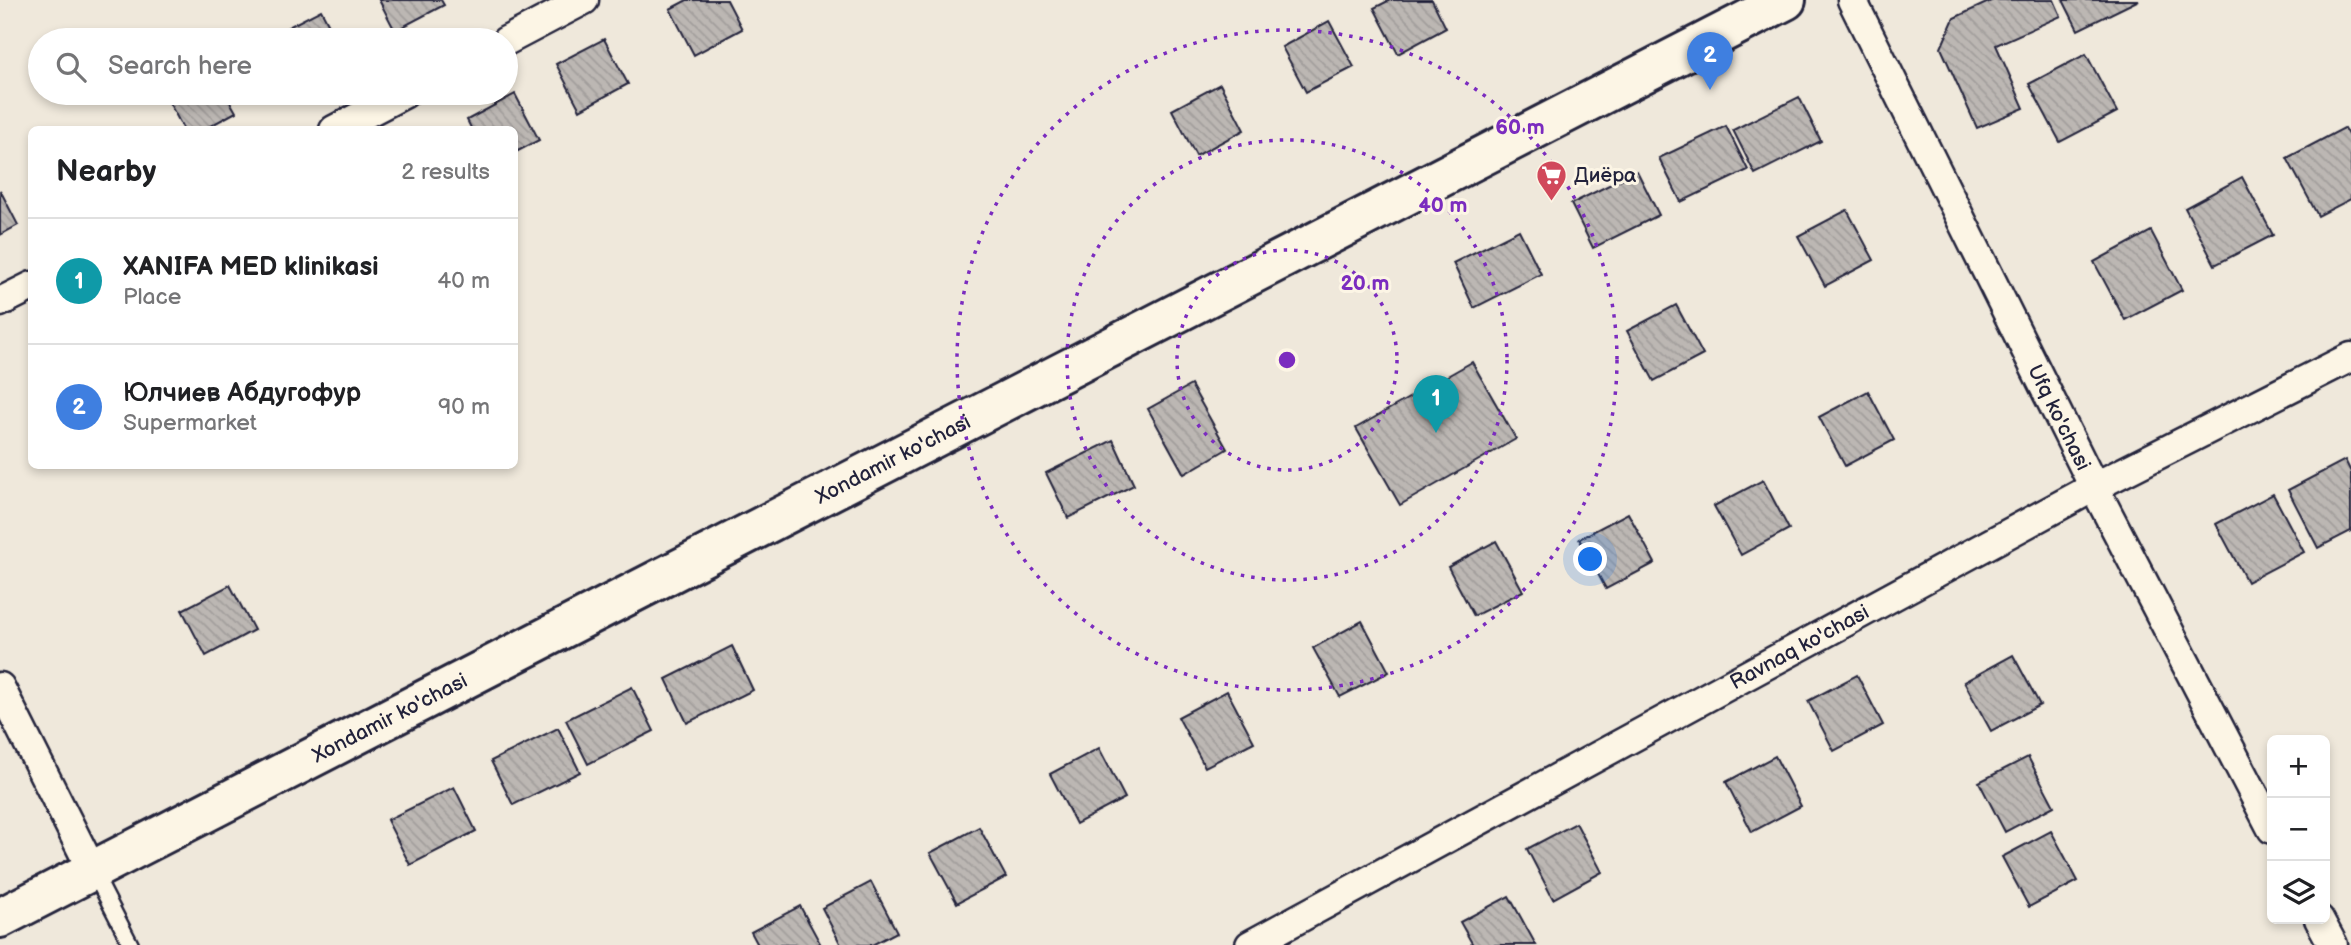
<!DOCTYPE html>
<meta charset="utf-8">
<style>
:root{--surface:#fff;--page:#f2f2f2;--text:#202124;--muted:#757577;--line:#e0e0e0;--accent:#d1495b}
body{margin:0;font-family:"Balsamiq Sans",sans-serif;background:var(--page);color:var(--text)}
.controls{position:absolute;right:21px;bottom:21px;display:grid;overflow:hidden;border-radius:10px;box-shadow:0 4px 10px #0003}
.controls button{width:63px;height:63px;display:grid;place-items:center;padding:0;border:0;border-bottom:2px solid var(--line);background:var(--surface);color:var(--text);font:35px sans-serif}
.you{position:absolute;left:1591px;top:560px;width:24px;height:24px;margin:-18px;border:5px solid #fff;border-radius:50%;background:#1a73e8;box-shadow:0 0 0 10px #1a73e833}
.badge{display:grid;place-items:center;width:46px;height:46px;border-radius:50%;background:var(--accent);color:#fff;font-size:23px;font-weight:700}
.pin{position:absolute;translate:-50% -58px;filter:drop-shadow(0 2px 4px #0008)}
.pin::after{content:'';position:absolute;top:37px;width:24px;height:21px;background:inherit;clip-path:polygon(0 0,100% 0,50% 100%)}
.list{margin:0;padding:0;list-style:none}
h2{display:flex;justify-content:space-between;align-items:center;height:91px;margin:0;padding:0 28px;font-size:30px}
h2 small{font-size:23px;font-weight:400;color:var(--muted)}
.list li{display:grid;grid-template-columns:46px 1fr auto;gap:21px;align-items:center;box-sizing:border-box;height:126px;padding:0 28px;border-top:2px solid var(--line)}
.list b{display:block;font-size:26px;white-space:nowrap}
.list p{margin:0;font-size:23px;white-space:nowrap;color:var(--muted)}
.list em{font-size:23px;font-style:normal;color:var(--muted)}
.icon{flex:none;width:38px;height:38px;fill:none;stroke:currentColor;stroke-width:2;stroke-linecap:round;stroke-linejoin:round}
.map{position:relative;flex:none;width:2351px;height:945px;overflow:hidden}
.search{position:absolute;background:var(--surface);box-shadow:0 4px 10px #0003;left:28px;top:28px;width:490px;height:77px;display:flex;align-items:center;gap:18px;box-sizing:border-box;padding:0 24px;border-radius:38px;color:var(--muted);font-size:26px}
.panel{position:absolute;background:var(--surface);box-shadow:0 4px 10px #0003;left:28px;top:126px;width:490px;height:343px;border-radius:10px}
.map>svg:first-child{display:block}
</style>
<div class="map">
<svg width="2351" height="945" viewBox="0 0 2351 945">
<defs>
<pattern id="building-back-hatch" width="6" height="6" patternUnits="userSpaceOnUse" patternTransform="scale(1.75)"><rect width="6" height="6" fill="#bcb7b3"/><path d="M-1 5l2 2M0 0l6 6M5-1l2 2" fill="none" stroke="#a19d9b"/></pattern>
</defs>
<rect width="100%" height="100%" fill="#efe8db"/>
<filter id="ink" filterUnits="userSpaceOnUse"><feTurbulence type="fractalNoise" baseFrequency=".0143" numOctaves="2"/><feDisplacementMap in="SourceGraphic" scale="14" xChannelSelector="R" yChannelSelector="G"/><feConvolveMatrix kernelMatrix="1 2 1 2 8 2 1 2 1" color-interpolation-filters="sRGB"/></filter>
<g filter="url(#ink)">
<g fill="url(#building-back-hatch)" stroke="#22223b" stroke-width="2">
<polygon points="379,0 441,0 444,5 395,31"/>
<polygon points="687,0 727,0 742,29 694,55 670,9"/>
<polygon points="1390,0 1432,0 1446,28 1398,54 1374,8"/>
<polygon points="1993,0 2054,0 2061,16 1996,45 2024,108 1977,128 1941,48 1954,18"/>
<polygon points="2063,0 2139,0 2078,30"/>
<polygon points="321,10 337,40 276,40 273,35"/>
<polygon points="1329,21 1354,67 1306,92 1282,47"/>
<polygon points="604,39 628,84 580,110 556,64"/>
<polygon points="2086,54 2117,112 2060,142 2029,84"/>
<polygon points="1220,84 1244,130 1196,156 1172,110"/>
<polygon points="164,93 225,93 236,112 203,130 184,130"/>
<polygon points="515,94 539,140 514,153 514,130 472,130 467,120"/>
<polygon points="1799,97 1821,141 1755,174 1733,130"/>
<polygon points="1726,126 1748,170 1681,202 1659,158"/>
<polygon points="2344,128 2351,140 2351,199 2318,216 2287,158"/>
<polygon points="1637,171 1659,215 1593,248 1571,204"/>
<polygon points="2242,177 2273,235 2215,265 2185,208"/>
<polygon points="0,190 18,225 0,235"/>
<polygon points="1847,210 1874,260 1825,286 1798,236"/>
<polygon points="1519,230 1541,274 1474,308 1453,263"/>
<polygon points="2151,231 2182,290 2125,320 2094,262"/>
<polygon points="1676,305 1703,355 1654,381 1627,331"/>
<polygon points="1472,362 1516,439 1400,505 1356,428"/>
<polygon points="1191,385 1227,449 1184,474 1148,409"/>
<polygon points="1868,391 1894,440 1845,466 1819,417"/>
<polygon points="1113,440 1134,485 1068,518 1046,473"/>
<polygon points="2345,460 2351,472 2351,531 2318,548 2288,490"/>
<polygon points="1763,480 1789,529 1741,555 1714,506"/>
<polygon points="2273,494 2304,552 2247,582 2216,524"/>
<polygon points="1628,513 1655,563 1606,589 1579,539"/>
<polygon points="1496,541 1523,591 1474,616 1448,567"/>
<polygon points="230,585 254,630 206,656 182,610"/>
<polygon points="1362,621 1389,672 1340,697 1313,648"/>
<polygon points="732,646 753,690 687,723 666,679"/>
<polygon points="2013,655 2040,705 1991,731 1964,682"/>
<polygon points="1857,675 1883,725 1834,751 1808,701"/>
<polygon points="632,687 654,731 588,764 566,720"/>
<polygon points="1227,691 1254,742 1205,767 1178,717"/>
<polygon points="558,728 580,772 513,805 491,761"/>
<polygon points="1099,748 1125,798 1076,824 1050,774"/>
<polygon points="1775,756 1801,806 1752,832 1726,782"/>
<polygon points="2028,757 2054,806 2005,832 1979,782"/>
<polygon points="454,787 476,831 410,865 387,820"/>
<polygon points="1576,823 1602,872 1553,899 1527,849"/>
<polygon points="979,827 1006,877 957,903 930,853"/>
<polygon points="2051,831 2078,881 2029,907 2002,857"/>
<polygon points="871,882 897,932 872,945 841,945 822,908"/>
<polygon points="1509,896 1536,945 1473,945 1460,922"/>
<polygon points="800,906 821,945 758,945 751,932"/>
</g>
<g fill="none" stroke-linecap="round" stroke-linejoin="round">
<defs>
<polyline id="lane" points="93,871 131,945"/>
<g id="street">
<path id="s1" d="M1852 0 2094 487 2272 829"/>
<polyline points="506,41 584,0"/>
<polyline points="334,130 405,93"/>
<polyline points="0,302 32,286"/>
<polyline points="0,687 92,870"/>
<polyline points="2319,919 2333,945"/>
<path id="s2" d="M1250 945 2094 487 2351 357"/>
</g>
<g id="secondary">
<path id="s3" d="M0 918 1786 0"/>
</g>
</defs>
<use href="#lane" stroke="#22223b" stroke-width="19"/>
<use href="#street" stroke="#22223b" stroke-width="33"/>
<use href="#secondary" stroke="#22223b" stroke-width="44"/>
<use href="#lane" stroke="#fcf5e5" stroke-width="14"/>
<use href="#street" stroke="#fcf5e5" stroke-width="28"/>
<use href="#secondary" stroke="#fcf5e5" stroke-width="38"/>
</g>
</g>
<g fill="none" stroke="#7b2cbf" stroke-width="3.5" stroke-dasharray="3.5 7">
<circle cx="1287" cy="360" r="110"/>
<circle cx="1287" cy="360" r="220"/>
<circle cx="1287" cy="360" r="330"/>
</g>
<defs>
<symbol id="supermarket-pin" viewBox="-11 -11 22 30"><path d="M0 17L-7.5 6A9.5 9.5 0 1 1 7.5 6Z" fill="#d1495b" stroke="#fcf5e5"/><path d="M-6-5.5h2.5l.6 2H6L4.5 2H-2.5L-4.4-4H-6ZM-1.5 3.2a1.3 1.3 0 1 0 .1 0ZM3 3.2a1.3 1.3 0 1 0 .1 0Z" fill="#fff"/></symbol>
</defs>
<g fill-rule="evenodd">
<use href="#supermarket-pin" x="1534" y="158" width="35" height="47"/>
</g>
<g text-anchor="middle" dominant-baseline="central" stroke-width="6" stroke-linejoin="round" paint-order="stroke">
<g font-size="21" fill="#22223b" stroke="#fcf5e5" text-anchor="start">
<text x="1574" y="175">Диёра</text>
</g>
<g font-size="21" fill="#22223b" stroke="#fcf5e5">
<text stroke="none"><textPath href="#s1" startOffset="466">Ufq ko'chasi</textPath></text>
<text stroke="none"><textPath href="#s3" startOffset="1004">Xondamir ko'chasi</textPath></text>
<text stroke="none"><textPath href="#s2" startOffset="625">Ravnaq ko'chasi</textPath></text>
<text stroke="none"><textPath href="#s3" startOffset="438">Xondamir ko'chasi</textPath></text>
</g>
</g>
<circle cx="1287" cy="360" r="10" fill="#7b2cbf" stroke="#fcf5e5" stroke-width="3.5"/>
<g font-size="21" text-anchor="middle" font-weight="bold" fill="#7b2cbf" stroke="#fcf5e5" stroke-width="6" stroke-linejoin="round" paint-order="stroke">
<text x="1520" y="134">60 m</text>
<text x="1443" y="212">40 m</text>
<text x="1365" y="290">20 m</text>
</g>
</svg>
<div class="controls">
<button>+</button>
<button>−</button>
<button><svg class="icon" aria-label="layers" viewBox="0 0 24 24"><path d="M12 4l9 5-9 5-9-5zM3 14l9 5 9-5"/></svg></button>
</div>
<div class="you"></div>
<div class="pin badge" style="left:1436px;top:433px;background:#0f9aa8">1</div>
<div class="pin badge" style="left:1710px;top:90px;background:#3f7fe0">2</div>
<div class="search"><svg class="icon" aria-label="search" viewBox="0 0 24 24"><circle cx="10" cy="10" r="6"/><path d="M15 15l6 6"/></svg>Search here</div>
<section class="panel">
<h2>Nearby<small>2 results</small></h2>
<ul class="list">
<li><span class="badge" style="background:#0f9aa8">1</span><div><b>XANIFA MED klinikasi</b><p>Place</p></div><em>40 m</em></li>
<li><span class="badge" style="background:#3f7fe0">2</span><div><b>Юлчиев Абдугофур</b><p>Supermarket</p></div><em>90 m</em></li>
</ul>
</section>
</div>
